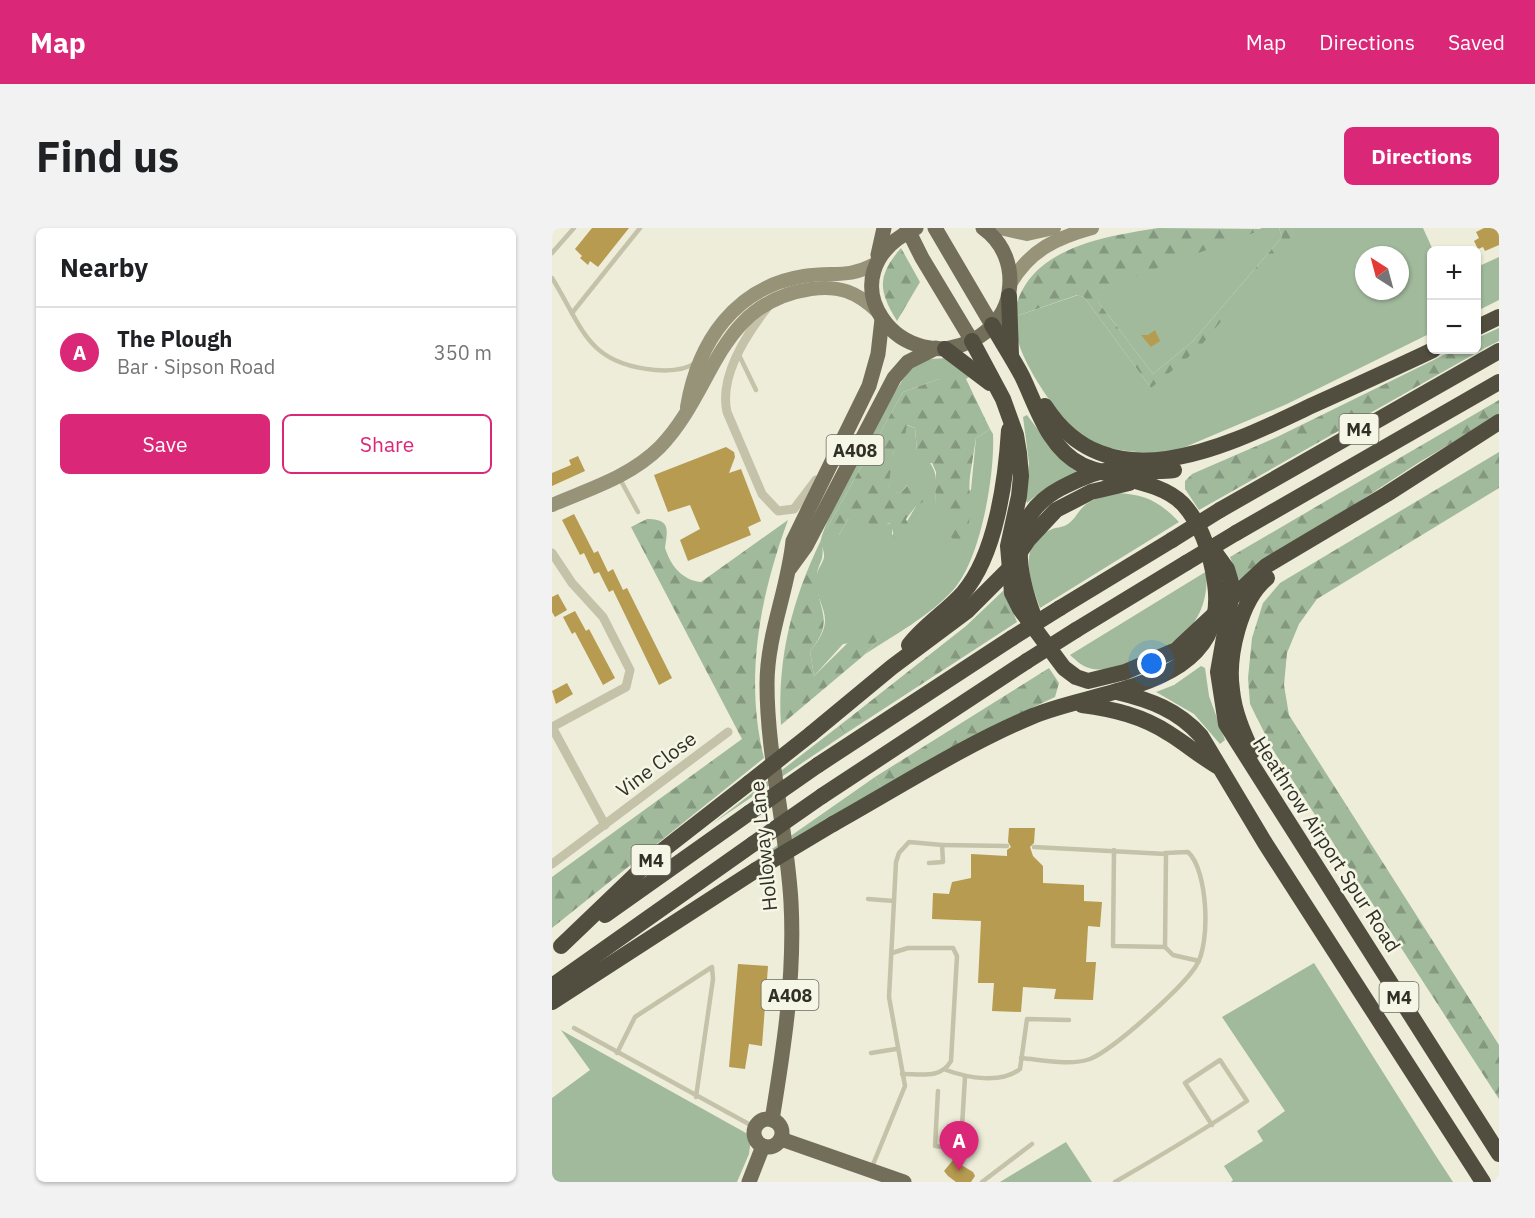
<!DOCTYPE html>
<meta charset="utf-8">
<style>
:root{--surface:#fff;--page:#f2f2f2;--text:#202124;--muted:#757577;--line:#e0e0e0;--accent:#db2777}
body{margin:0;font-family:"IBM Plex Sans",sans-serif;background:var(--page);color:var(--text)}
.controls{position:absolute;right:18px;top:18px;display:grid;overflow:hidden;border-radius:9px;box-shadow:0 2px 4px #0004}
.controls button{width:54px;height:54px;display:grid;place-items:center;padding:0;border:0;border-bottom:2px solid var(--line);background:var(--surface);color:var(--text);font:30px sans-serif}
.compass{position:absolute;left:803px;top:18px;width:54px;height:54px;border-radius:50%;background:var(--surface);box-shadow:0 2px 4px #0004;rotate:324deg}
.you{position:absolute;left:600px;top:436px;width:21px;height:21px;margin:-15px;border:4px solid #fff;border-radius:50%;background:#1a73e8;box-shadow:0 0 0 9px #1a73e833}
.badge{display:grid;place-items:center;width:39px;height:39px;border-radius:50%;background:var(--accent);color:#fff;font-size:20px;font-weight:700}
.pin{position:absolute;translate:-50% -50px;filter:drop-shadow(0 2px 3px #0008)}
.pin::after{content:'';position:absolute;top:32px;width:21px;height:18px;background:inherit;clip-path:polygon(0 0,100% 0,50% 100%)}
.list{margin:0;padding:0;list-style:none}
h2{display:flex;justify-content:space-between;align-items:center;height:78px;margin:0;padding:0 24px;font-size:26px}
h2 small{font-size:20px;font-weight:400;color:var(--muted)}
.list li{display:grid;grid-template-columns:39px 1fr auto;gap:18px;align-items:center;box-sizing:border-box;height:90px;padding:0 24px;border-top:2px solid var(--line)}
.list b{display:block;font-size:22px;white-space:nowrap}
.list p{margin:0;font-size:20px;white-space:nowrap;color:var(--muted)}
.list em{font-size:20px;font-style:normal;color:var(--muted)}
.actions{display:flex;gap:12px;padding:18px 24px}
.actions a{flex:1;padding:14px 0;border:2px solid var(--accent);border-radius:9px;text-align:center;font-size:21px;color:var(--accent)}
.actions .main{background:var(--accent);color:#fff}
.map{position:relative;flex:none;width:947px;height:954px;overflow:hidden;border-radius:9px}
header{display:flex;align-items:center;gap:36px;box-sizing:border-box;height:84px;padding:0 30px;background:var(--accent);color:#fff}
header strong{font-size:28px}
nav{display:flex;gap:33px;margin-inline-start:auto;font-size:21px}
.intro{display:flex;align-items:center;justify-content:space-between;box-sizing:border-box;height:144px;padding:0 36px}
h1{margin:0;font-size:42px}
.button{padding:15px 27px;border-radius:9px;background:var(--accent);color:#fff;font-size:21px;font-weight:700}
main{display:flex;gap:36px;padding:0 36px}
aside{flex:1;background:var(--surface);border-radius:9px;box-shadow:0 2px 4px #0004}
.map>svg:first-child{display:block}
</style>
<header>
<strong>Map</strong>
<nav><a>Map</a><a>Directions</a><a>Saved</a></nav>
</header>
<div class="intro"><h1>Find us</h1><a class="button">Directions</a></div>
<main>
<aside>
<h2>Nearby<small></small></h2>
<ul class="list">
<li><span class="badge">A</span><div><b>The Plough</b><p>Bar · Sipson Road</p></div><em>350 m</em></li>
</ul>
<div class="actions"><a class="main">Save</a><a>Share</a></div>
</aside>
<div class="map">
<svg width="947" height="954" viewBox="0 0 947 954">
<defs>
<pattern id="forest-firs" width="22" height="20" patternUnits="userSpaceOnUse" patternTransform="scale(1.5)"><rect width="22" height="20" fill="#a1ba9c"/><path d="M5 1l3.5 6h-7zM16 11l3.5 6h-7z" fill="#84987f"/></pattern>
</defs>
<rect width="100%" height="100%" fill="#ededda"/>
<g fill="#a1ba9c" fill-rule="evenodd">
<polygon points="710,0 727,0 730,9 641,113 601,146 547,75 544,62"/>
<path d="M739 0H871L881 22 879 105 735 176 619 225C598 226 559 223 541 215 515 204 475 143 467 116 464 108 463 98 462 89L526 67 532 69 599 160 741 7ZM812 27H848V63H812Z"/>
<polygon points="947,29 947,72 925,83 925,39"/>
<polygon points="947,100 947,113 933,120 927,109"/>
<path d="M394 130 420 147 414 151H387L351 164 275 300 287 307 296 291 340 296V307L354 295 364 278 355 257 349 265 336 264C336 256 339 231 341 224 346 213 353 209 354 197L363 200 365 223C389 241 384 250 383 277L419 262 424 210 438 201 441 206C443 246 429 330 402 361 378 388 342 407 312 427L327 411 291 416 262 448 258 423C290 386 260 379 265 346 266 340 271 335 272 329 273 323 268 317 269 311 276 284 343 153 363 137 372 130 384 131 394 130Z"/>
<polygon points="475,187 501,222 529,242 487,265 475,275 473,270 477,235 471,189"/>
<path d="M565 265C593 266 608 274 627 294L488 380C479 355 464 317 498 302 504 299 510 300 516 296 525 289 524 286 531 279 538 271 555 268 565 265Z"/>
<path d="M655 343C655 362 653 379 641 396 624 418 565 449 537 440 529 438 524 432 518 427Z"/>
<polygon points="649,438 653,440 657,468 673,512 668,516 642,486 604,464 622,457"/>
<polygon points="287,498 293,506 160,596"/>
<polygon points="323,549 329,560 200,635"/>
<polygon points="762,735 882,925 901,954 679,954 681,952 672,938 711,913 705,903 733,883 670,789"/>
<polygon points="9,802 194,905 199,911 197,926 185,954 0,954 0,870 38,842"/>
<polygon points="514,914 540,954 448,954"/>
</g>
<g fill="url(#forest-firs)">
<path d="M606 0 712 1 545 62 547 75 601 146 641 113 730 9 727 0H739L742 6 646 121 599 160 532 69 525 67 462 89C471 21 549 9 606 0Z"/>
<path d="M349 20 368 54 345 93C326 62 325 48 349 20Z"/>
<polygon points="927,109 933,120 647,282 633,261 633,253 640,246 725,209 902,122 924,122 925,110"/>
<path d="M404 149 414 151 438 201 424 210C422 223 420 235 418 248 415 276 425 295 405 320L383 277 384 244 380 235 362 238 365 223 363 200 355 197 353 207 341 224 336 263 349 265 358 254 369 263 371 274 364 278 354 291 357 299 351 315 343 314 339 296 336 295 328 303 314 293 308 295 296 291 287 307 280 308 275 300 351 164 387 151Z"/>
<polygon points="947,172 947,187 866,235 687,352 678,329"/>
<polygon points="947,224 947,260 765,371 747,396 735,425 732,457 737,487 947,817 947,871 721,522 698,476 696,450 700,410 711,375 728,355"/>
<path d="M95 291C120 291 115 303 113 320 119 338 130 352 149 354L236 292C208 368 192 450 212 530L0 700V649L190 511 79 299Z"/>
<path d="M269 312C274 335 266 332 265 348 264 382 285 392 258 423L262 448 312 399 338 388 327 411 311 428 229 497C225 430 240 372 269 312Z"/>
<polygon points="452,362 465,394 293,506 287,498 414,398"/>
<polygon points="497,440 507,455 503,469 463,488 329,560 323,549"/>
</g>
<g fill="#b69b50">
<polygon points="40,0 77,0 46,39 38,33 36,37 28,30 30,28 23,21"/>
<polygon points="932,0 947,0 947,17 933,23 931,19 926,21 922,13 927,10 924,4"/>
<polygon points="603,102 608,113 599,119 589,107 596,107"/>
<polygon points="174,219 182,224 183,229 177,245 189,241 209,293 196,299 199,307 136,333 128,312 148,301 138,277 116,284 102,247"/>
<polygon points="26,228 33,243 0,258 0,245 19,237 17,232"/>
<polygon points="22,286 42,325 46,323 56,344 61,341 71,362 75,360 120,450 107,457 61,362 57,364 47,344 42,346 32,325 28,327 10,292"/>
<polygon points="6,366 15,382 3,389 0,384 0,369"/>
<polygon points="23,383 34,403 37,401 63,450 51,457 23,404 20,406 11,389"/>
<polygon points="15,455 21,466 4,476 0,463"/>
<polygon points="457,600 483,600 482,615 478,619 481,628 491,638 491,655 532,657 532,673 550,674 548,699 536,698 534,734 544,734 541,772 502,771 504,761 471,759 469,784 440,783 442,755 426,755 429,693 380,691 381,665 397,666 400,654 419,650 419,626 455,628 455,622 459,619 456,614"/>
<polygon points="186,736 216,738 210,818 197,816 193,841 177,839"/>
<polygon points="401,932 421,944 423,948 419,954 404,954 396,948 392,943"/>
</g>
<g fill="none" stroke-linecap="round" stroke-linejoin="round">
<g stroke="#c4c2a8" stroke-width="4.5">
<polyline points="0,25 22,0"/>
<path d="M0 50C31 100 35 136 103 142 116 143 132 143 143 135"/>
<polyline points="20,85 88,0"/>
<polyline points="187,127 204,162"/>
<polyline points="68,251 86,284"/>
<polyline points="390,617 455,618"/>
<polyline points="482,619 614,626 613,719 561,718 562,622"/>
<polyline points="316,671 342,673"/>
<polyline points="613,719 621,727 647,733"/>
<path d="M340 725 356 720H401L405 728 399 833C389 851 369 846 350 846"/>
<polyline points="22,800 204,900"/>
<polyline points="65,825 83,789 160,739 161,751 144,869"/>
<polyline points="319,825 344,821"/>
<path d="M469 830C491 832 518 838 538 831 562 821 630 760 644 738 659 716 656 642 636 624L613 625"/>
<path d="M394 842C416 850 449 856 468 841L475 791 517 792"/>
<polyline points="386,863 383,918 405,921 409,915 413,849"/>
<polyline points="320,939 353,858 337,769 344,634 347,625 357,614 390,617 391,634 377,635"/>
<polyline points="430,954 480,916"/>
<path d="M563 954C608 928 652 902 695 873L668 832 633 855 660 897"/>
</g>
<g stroke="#c4c2a8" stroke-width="9">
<path d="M215 80C194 107 167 149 175 184L210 266 226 283 242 281 264 252"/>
<polyline points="0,325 20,355 51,389 78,442 74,459 0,499"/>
<polyline points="0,499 53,597"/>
<polyline points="0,636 176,504"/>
</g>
<g stroke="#979379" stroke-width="14">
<polyline points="448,0 475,6 502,0"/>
<path d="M458 56C478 22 504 10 540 0"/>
<path d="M135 179C146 114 183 59 252 48 281 43 295 51 323 36"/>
<path d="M0 277C37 261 78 249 108 219 164 161 164 75 259 61 287 57 305 64 325 83"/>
</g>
<g stroke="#726e5a" stroke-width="15">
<polyline points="355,0 370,30 420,113"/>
<path d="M364 0C266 46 350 158 428 108 443 98 455 82 457 64 461 39 452 15 431 0"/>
<polyline points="383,0 440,97"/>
<polyline points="326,27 332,0"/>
<polyline points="238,340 254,318 342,150 356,134 384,120"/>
<circle cx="216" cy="905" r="14"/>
<path d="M220 892C232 819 243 748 239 674 235 602 215 529 215 456 215 407 236 362 241 313L317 158 326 126 330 91"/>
<polyline points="229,911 352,954"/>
<polyline points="197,954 211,918"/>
</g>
<g stroke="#514e3f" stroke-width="16">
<polyline points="457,68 459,127"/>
<polyline points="924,100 947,89"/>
<polyline points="420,113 451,171 464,207 467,225 469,248 467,268 456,318 460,365 468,381 512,440 524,449 536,453 573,444 624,422 714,338 835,266 947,194"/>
<polyline points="393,121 438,155"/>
<path d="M493 178C558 279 679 216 761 177 801 159 841 141 881 122"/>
<polyline points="668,282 947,123"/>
<polyline points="684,305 947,154"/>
<polyline points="659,319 675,341 679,354 679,370 666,444 674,496 947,926"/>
<polyline points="508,380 620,312"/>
<path d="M482 389C464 340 454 289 509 260 523 253 538 245 553 243 576 240 599 245 622 242"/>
<polyline points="524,402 634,335"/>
<path d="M357 417C372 397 394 384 411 365 444 327 454 251 457 202"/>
<path d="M565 464C598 472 626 482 649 508L713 615 931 954"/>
<path d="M530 477C561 481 591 488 618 506 634 516 648 528 665 538"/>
<polyline points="259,506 340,439 415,383 456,342 476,312 504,282 539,264 577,255"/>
<path d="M700 524C691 504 682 484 680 462 675 429 688 372 715 350"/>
<polyline points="266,537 460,410"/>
<polyline points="270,568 475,433"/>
<path d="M281 596C347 559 412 517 481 488 547 460 678 460 663 355 659 327 650 297 631 276 608 252 560 251 530 237 496 220 485 179 470 148 461 131 450 114 440 97"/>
<polyline points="53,687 197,585"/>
<polyline points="9,718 102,629 197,555"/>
<polyline points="0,758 201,616"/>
<polyline points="0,774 204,642"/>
</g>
<g stroke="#514e3f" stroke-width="16">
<polyline points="620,312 668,282"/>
<polyline points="634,335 684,305"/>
<polyline points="460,410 508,380"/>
<polyline points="475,433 524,402"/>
<polyline points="197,555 259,506"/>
<polyline points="197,585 266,537"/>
<polyline points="201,616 270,568"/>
<polyline points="204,642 281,596"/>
</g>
</g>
<g text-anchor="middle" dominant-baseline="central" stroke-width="5" stroke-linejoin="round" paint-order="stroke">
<g fill="#f5f6e5" stroke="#6c6b60" stroke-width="1.5">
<rect x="787.5" y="186" width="39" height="30" rx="4.5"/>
<rect x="274.5" y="207" width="57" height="30" rx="4.5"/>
<rect x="79.5" y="617" width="39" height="30" rx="4.5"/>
<rect x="209.5" y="752" width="57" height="30" rx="4.5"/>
<rect x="827.5" y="754" width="39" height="30" rx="4.5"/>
</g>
<g font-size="18" font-weight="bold" fill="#322f27">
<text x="807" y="201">M4</text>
<text x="303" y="222">A408</text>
<text x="99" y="632">M4</text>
<text x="238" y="767">A408</text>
<text x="847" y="769">M4</text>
</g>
<g font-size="20" fill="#322f27" stroke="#f5f6e5">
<text transform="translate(104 536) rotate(-37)">Vine Close</text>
<text transform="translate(775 616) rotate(57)">Heathrow Airport Spur Road</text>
<text transform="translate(211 618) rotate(-96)">Holloway Lane</text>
</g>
</g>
</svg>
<div class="controls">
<button>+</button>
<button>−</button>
</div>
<svg class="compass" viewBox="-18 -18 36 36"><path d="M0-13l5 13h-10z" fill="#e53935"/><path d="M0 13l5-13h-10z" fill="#757577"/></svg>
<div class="you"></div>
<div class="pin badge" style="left:407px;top:943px">A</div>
</div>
</main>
